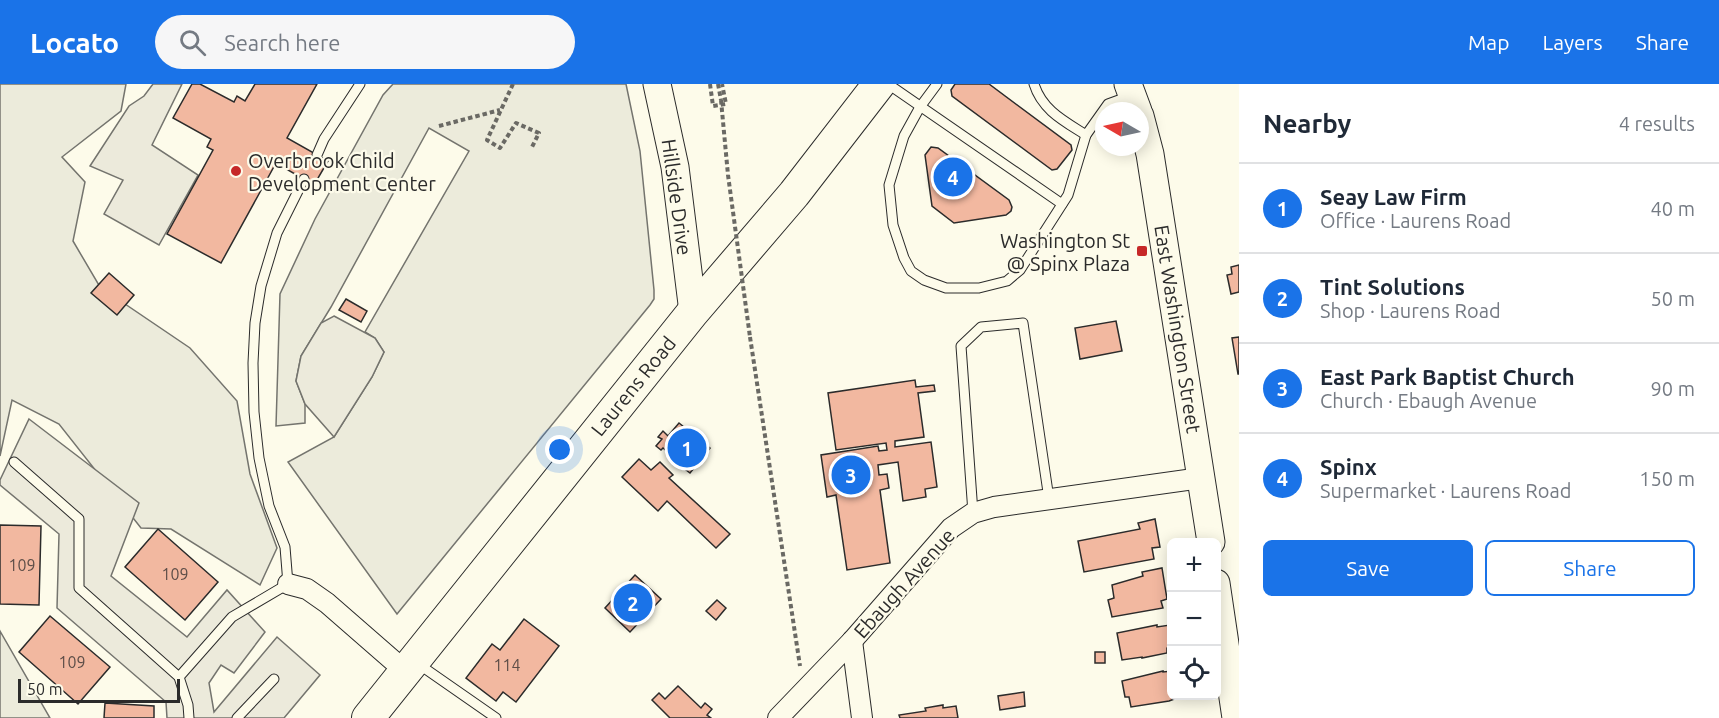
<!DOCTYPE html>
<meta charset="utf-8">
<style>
:root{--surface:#fff;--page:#f6f6f7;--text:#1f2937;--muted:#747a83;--line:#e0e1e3;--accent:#1a73e8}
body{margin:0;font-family:Ubuntu,sans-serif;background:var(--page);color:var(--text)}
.controls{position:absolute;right:18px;bottom:18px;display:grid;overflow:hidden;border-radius:9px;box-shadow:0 3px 15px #0003}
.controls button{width:54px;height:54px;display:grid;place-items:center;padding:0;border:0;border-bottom:2px solid var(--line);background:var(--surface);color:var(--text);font:30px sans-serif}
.compass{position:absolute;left:1095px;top:18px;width:54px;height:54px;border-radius:50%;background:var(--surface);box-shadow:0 3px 15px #0003;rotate:279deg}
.scale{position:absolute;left:18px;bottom:15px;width:162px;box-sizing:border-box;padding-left:6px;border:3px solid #2b2b2b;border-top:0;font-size:16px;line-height:21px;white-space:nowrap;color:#2b2b2b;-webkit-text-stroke:4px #fdfbea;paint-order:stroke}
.you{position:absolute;left:560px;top:366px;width:21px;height:21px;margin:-15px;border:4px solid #fff;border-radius:50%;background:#1a73e8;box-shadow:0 0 0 9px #1a73e833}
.badge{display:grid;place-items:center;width:39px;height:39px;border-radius:50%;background:var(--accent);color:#fff;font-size:20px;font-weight:700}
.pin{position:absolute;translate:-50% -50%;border:3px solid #fff;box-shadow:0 2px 6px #0006}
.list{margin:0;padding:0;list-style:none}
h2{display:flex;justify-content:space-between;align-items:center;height:78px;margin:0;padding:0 24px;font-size:26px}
h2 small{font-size:20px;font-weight:400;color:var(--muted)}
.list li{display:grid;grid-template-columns:39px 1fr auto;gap:18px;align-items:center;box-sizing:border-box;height:90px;padding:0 24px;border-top:2px solid var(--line)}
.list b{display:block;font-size:22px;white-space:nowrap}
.list p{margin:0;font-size:20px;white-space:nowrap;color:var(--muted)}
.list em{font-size:20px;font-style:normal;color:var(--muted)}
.actions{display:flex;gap:12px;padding:18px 24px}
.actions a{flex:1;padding:14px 0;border:2px solid var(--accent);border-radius:9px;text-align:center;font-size:21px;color:var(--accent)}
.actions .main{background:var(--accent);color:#fff}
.icon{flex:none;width:33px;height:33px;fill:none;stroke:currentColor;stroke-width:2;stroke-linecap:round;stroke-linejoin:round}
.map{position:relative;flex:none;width:1239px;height:634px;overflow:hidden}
header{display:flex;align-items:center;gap:36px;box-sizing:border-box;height:84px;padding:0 30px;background:var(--accent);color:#fff}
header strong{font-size:28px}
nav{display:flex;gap:33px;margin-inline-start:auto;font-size:21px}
.search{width:420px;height:54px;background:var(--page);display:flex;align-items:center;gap:15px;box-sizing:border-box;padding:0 21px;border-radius:33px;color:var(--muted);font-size:22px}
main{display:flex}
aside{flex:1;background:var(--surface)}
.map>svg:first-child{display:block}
</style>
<header>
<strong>Locato</strong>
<div class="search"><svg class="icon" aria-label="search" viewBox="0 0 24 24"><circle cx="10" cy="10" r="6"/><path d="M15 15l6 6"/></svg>Search here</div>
<nav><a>Map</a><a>Layers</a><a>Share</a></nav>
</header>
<main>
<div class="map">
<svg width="1239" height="634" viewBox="0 0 1239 634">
<rect width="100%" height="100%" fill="#fdfbea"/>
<g fill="#ecebdb" stroke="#74746e" stroke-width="1.5">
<polygon points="0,0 126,0 121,27 62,73 85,98 73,157 100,203 190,264 237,317 250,390 277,464 260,501 171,445 141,444 59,340 12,316 0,372"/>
<polygon points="393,0 626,0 640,67 654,206 654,215 650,221 397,530 288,378 334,353 372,293 384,268 375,254 365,248 469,67 429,44 331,223 301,272 296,297 305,320 305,339 276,342 280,210 315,135 383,11"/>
<polygon points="0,547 50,634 0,634"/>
</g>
<g fill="#eceadb" stroke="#74746e" stroke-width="1.5">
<polygon points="153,0 182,0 152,61 198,91 159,161 104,130 123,96 90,82 129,22 144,12"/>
<polygon points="334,232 375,254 384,268 372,293 334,353 305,320 296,297 301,272 321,239"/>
<polygon points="29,335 139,419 111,492 187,553 227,506 265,548 234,589 221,581 209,599 214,628 277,553 320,591 284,634 167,634 166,618 57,524 59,450 0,401 0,396"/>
</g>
<g fill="#f2b8a0" stroke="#2b2b2b" stroke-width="1.5">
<polygon points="192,0 200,0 234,18 237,12 245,17 255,0 317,0 287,54 328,77 314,101 276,79 221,179 167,150 213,66 207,63 211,55 173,34"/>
<polygon points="955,0 989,0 1071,61 1072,66 1057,85 1052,86 952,12 951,6"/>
<polygon points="931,63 938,64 1009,116 1012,123 1011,127 1006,131 954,139 932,122 925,71"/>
<polygon points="1239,181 1239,208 1231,210 1227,191 1232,190 1231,183"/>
<polygon points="109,189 134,211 117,231 91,209"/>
<polygon points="346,215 367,227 361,238 339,226"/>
<polygon points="1116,237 1122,267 1080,275 1075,244"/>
<polygon points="1239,253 1239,290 1238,290 1232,254"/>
<polygon points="915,296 916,303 934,301 935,307 918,309 924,353 895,357 895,363 931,358 937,403 925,405 926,413 903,417 898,378 878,381 879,391 887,390 889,404 880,406 890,479 847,486 836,411 827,413 821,371 878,362 879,367 887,366 886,359 836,366 828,309"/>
<polygon points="679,339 710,364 690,389 668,372 670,370 663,364 661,366 656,362 662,355 658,353 663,347 668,352"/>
<polygon points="639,375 651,386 660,378 673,391 669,394 730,450 716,464 667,417 658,427 622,393"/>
<polygon points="1155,435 1160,463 1152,464 1154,475 1084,488 1078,457 1140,445 1138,439"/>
<polygon points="0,441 41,442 39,521 0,520"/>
<polygon points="158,445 218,498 185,536 125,483"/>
<polygon points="1162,484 1167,515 1161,517 1163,524 1112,533 1108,516 1114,514 1112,501 1143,492 1142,488"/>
<polygon points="635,491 661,515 630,548 605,524"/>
<polygon points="717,516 726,524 716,536 706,527"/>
<polygon points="50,532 110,583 78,620 19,568"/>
<polygon points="524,535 559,562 516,618 503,608 496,617 466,594 492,560 500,566"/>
<polygon points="1157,541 1157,543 1170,541 1172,563 1167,564 1167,569 1142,574 1142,573 1122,576 1117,549"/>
<rect x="1095" y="568" width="10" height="11"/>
<polygon points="1163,587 1163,588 1172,587 1172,612 1176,612 1177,614 1169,617 1131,623 1129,613 1125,613 1122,597"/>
<polygon points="678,602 701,624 705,619 712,625 707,631 711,634 670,634 652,616 659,609 665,615"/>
<polygon points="1024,608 1025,622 1000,626 998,612"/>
<polygon points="105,619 154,622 154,634 104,634"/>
<polygon points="943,621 943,624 956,622 958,634 900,634 899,631 926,627 925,624"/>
</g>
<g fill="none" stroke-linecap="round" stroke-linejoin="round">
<defs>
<g id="lane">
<polyline points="888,0 1062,120"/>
<polyline points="937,0 920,23 904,52 889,101 893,141 904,174 911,187 924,196 946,204 979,204 1007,197 1020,186 1068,111 1086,51 1108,20 1130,12"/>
<path d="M1034 0C1042 26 1064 37 1086 51"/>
<polyline points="317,71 324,55 360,0"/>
<polyline points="14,378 79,435 79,504 179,593 188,621 189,634"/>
<polyline points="973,429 961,262 981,243 1023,239 1049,415"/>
<polyline points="417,579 496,634"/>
<polyline points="179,593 232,533 288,500 285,463 269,422 259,374 254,328 253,279 255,239 261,202 277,149 304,95"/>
<polyline points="237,634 274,595"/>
</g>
<g id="street">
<polyline points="288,500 307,505 327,519 405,587"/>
<polyline points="852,557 862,634"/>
<polyline points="778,634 852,557 951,444 973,429 994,423 1201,394"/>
</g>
<g id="secondary">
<polyline points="657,0 675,83 693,228"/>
<polyline points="1128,0 1138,27"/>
<polyline points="1140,32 1150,70 1211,458"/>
<polyline points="1216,499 1236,634"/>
</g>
<polyline id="primary" points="368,634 693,228 794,110 879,0"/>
</defs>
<use href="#lane" stroke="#2b2b2b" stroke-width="11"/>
<use href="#street" stroke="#2b2b2b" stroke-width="22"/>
<use href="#secondary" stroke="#2b2b2b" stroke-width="29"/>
<use href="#primary" stroke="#2b2b2b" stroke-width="34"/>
<g stroke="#6a6964" stroke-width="4" stroke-dasharray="4.5 3" stroke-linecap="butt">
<polyline points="513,0 487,56 500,64 516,39 539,49 531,65"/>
<polyline points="710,0 713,22 726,20 722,0"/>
<polyline points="718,0 721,16"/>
<polyline points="439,42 500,26"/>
<polyline points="750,253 800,582"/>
</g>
<use href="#lane" stroke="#fdfbea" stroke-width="9"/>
<use href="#street" stroke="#fdfbea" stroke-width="20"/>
<use href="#secondary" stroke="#fdfbea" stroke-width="27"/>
<use href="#primary" stroke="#fdfbea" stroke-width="32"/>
<polyline stroke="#6a6964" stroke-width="4" stroke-dasharray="4.5 3" stroke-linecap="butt" points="721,16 728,91 750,253"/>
</g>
<g fill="#c62828" stroke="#fdfbea" stroke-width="2">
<circle cx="236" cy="87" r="6"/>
<rect x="1136" y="161" width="12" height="12" rx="3"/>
</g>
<g text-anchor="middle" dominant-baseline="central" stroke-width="4.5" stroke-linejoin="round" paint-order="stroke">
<g font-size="16" fill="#5d4e48">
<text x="22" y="481">109</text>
<text x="175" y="490">109</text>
<text x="72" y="578">109</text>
<text x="507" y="581">114</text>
</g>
<g font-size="20" fill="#2b2b2b" stroke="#fdfbea" text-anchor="start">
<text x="248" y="76">Overbrook Child<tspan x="248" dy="23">Development Center</tspan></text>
<text x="1130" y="156" text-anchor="end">Washington St<tspan x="1130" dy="23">@ Spinx Plaza</tspan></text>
</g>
<g font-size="20" fill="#2b2b2b" stroke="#fdfbea">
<text transform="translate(677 113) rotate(82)">Hillside Drive</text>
<text transform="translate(1178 245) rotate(81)">East Washington Street</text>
<text transform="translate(633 302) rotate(-51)">Laurens Road</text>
<text transform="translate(904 499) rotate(-48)">Ebaugh Avenue</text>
</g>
</g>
</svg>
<div class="controls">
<button>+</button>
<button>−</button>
<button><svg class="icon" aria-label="locate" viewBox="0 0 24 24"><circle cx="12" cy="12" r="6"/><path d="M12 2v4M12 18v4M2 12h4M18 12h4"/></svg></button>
</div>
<svg class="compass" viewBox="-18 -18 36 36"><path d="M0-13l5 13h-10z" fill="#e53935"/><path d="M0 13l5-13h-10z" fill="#747a83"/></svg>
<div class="scale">50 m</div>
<div class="you"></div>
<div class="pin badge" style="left:687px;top:364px">1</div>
<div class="pin badge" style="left:633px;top:519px">2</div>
<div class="pin badge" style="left:851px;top:391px">3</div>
<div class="pin badge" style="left:953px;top:93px">4</div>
</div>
<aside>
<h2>Nearby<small>4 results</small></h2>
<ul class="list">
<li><span class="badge">1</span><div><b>Seay Law Firm</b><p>Office · Laurens Road</p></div><em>40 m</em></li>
<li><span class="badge">2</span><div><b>Tint Solutions</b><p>Shop · Laurens Road</p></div><em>50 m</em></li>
<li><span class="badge">3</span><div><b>East Park Baptist Church</b><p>Church · Ebaugh Avenue</p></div><em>90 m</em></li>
<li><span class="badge">4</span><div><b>Spinx</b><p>Supermarket · Laurens Road</p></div><em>150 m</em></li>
</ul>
<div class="actions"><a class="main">Save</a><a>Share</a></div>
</aside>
</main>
